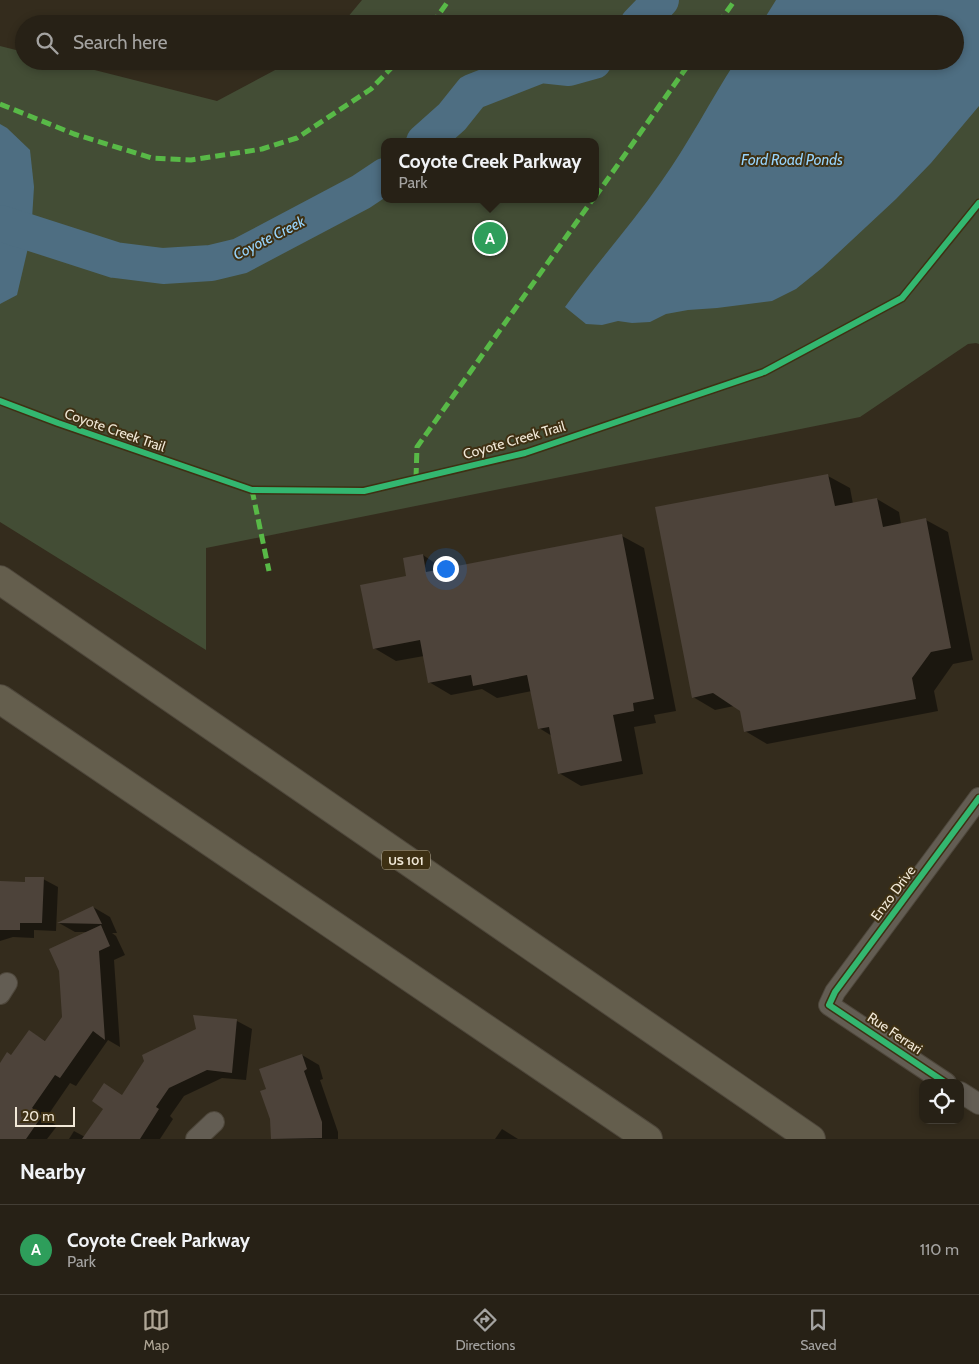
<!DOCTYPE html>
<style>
:root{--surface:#272116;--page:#332e23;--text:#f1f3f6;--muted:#a4a3a1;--line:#433e35;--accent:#afa696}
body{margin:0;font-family:Cabin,sans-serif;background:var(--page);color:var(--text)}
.controls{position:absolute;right:15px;bottom:15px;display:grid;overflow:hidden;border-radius:10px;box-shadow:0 2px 8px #0003}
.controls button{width:45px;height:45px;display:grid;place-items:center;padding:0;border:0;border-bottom:1px solid var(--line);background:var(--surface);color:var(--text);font:25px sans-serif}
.scale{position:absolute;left:15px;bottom:12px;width:60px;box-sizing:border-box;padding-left:5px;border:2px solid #f1e8d7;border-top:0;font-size:14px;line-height:18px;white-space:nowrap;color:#f1e8d7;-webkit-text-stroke:4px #3e3013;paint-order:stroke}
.you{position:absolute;left:445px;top:568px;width:18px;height:18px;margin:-12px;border:4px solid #fff;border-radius:50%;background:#1a73e8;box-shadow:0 0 0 8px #1a73e833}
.badge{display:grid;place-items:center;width:32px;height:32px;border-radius:50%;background:var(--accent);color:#fff;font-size:16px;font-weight:700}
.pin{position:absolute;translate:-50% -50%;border:2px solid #fff;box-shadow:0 1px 5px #0006}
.popup{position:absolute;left:381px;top:138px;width:218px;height:65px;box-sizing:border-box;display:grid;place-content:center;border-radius:10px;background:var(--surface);filter:drop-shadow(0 1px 4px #0005);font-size:16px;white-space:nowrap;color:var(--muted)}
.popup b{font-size:19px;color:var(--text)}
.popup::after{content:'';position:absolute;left:50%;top:100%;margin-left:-10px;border:10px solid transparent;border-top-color:var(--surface)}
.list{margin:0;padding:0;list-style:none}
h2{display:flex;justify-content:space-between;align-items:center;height:65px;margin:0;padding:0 20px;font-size:21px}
h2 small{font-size:16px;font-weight:400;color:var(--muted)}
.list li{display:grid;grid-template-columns:32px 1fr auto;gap:15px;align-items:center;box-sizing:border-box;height:90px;padding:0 20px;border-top:1px solid var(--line)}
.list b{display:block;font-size:19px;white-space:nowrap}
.list p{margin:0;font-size:16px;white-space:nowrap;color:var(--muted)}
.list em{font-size:16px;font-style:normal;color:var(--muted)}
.icon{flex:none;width:28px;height:28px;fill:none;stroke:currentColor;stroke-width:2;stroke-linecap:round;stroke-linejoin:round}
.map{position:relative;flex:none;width:979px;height:1139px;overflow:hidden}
.search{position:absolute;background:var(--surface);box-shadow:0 2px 8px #0003;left:15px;right:15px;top:15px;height:55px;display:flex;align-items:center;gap:12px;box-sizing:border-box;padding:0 18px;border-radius:28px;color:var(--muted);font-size:19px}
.sheet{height:155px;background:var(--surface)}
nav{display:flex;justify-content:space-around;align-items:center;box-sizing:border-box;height:70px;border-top:1px solid var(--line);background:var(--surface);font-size:14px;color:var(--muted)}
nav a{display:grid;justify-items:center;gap:2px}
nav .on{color:var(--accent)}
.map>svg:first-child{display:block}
</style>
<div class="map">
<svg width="979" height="1139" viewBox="0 0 979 1139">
<rect width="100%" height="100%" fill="#342c1d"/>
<path fill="#434d35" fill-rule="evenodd" d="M362 0H979V344L976 343 968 344 860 417 206 548V650L0 522V46L24 52V61H59L217 101 292 61H955V24H342ZM385 142H595V199H385Z"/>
<g fill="#4e6e82">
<path d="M776 0H979V106L931 163 896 199 822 268 796 289 772 301 717 308 688 310 666 314 650 322 632 323 618 321 602 325 586 324 565 307C596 264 631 225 661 182 689 143 710 101 736 61H955V24H761Z"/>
<polygon points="0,124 7,128 30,150 34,187 31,235 17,295 0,304"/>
</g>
<g fill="#0007">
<polygon points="828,476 850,488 853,504 877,499 899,512 901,524 926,520 948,532 973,660 953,664 934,691 938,711 767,744 745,731 741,711 734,706 715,710 693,697"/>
<polygon points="622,536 644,548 676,711 654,715 656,723 634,727 643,774 581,786 559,773 552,736 539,728 532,691 497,698 482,689 451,695 429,682 424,656 396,661 374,648 408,577 423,555 445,570"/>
<polygon points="43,879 58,887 56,931 34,930 34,938 13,937 0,941 0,882 27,883"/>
<polygon points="93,907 110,917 117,933 112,933 116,936 125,955 114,960 120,1047 108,1040 76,1086 70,1083 46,1118 57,1126 47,1139 0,1139 0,1066 12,1056 29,1031 47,1042 63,1018 88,932 75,932 59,923"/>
<polygon points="237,1021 252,1029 246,1080 222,1078 184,1096 170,1116 173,1119 160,1139 69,1139 74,1131 85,1137 123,1096"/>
<polygon points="302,1055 319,1065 323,1079 320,1080 338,1132 338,1139 273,1139 268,1090"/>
<polygon points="502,1129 518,1139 495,1139"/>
</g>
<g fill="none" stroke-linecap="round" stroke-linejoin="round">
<g stroke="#4e6e82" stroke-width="36">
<polyline points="638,24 661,0"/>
<polyline points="424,142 452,117 472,92 541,65 569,68 594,61"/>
<polyline points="0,223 115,260 163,266 211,263 240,256 361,192 385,176"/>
</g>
</g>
<g fill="#4d433a">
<polygon points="828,474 835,506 877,498 883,527 926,518 951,648 931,652 912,678 916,699 744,732 740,711 713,693 692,698 655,507"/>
<polygon points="622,534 654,699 633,703 634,711 613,715 622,761 558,774 549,727 538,729 527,675 473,686 471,675 428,683 420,640 373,649 360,585 406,576 403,558 423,554 426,572"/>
<polygon points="25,877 44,877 42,923 20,923 20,930 0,930 0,881 25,882"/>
<polygon points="93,906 102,924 57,923"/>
<polygon points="101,925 110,946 99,951 105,1040 93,1031 60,1078 55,1075 32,1108 42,1116 26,1139 0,1139 0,1063 7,1052 11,1055 29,1030 45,1041 62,1017 59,971 49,949"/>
<polygon points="193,1015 237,1019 232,1073 207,1070 169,1088 156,1107 159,1109 140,1139 82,1139 103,1109 92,1101 104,1083 122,1095 144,1061 142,1055 196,1029"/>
<polygon points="302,1054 307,1069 304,1071 322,1122 322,1138 271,1139 270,1119 260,1091 266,1089 259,1069"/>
</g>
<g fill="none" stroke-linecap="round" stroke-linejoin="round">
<defs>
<g id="street">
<polyline points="0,994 7,983"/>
<polyline points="946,1083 829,1005 835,992 979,798"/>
<polyline points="960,1092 979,1104"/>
<polyline points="196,1139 214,1122"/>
</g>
<g id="highway">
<polyline points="0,580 811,1139"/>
<polyline points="0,699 648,1139"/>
</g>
</defs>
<use href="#street" stroke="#4e473b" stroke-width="22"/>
<use href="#highway" stroke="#4e473b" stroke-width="30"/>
<use href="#street" stroke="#635d53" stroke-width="20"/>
<use href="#highway" stroke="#645e4d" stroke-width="28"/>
<g stroke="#58b947" stroke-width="5" stroke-dasharray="10 5" stroke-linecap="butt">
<polyline points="432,24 449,0"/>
<polyline points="718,24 735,0"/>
<polyline points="0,104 74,134 152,158 191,160 262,149 297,138 371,89 398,61"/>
<polyline points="595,197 691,61"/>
<polyline points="416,478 417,447 593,199"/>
<polyline points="252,490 269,571"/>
</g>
<defs>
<g id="cycleway">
<polyline points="0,401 58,423 252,490 364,491 525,453 764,372 902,298 979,203"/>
<polyline points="946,1083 829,1005 835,992 979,798"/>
</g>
</defs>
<use href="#cycleway" stroke="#3e3013" stroke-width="9"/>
<use href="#cycleway" stroke="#33b770" stroke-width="6"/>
</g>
<g text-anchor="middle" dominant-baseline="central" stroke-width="4" stroke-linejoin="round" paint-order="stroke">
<rect fill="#3e3013" stroke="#bbb19c" stroke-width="1" x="382" y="850.5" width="48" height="19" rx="4"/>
<g font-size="12" font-weight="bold" fill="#f1e8d7">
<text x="406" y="860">US 101</text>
</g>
<g font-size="14" fill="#f1e8d7" stroke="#3e3013">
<text transform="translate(115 430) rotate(19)">Coyote Creek Trail</text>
<text transform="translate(514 440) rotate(-16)">Coyote Creek Trail</text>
<text transform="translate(893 893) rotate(-53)">Enzo Drive</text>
<text transform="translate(895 1033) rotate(34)">Rue Ferrari</text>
</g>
<g font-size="15" font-style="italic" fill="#97d4fd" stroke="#3e3013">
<text x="792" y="160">Ford Road Ponds</text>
<text transform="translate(269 238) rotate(-27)">Coyote Creek</text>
</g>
</g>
</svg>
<div class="controls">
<button><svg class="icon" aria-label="locate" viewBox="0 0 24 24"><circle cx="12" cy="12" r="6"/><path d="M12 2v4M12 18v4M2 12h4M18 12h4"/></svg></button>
</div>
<div class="scale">20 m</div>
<div class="you"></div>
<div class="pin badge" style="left:490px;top:238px;background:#2e9e5b">A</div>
<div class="popup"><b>Coyote Creek Parkway</b>Park</div>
<div class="search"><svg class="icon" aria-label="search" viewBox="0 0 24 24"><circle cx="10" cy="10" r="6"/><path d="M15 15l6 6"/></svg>Search here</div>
</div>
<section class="sheet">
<h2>Nearby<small></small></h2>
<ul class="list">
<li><span class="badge" style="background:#2e9e5b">A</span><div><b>Coyote Creek Parkway</b><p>Park</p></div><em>110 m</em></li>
</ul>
</section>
<nav>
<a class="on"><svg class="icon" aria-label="map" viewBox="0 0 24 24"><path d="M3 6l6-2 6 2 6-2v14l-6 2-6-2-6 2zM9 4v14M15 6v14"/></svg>Map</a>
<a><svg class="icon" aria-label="directions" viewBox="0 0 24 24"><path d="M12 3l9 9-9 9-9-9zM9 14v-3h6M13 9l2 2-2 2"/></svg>Directions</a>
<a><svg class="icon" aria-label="saved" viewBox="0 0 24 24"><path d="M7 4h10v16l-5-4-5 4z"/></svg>Saved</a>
</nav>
